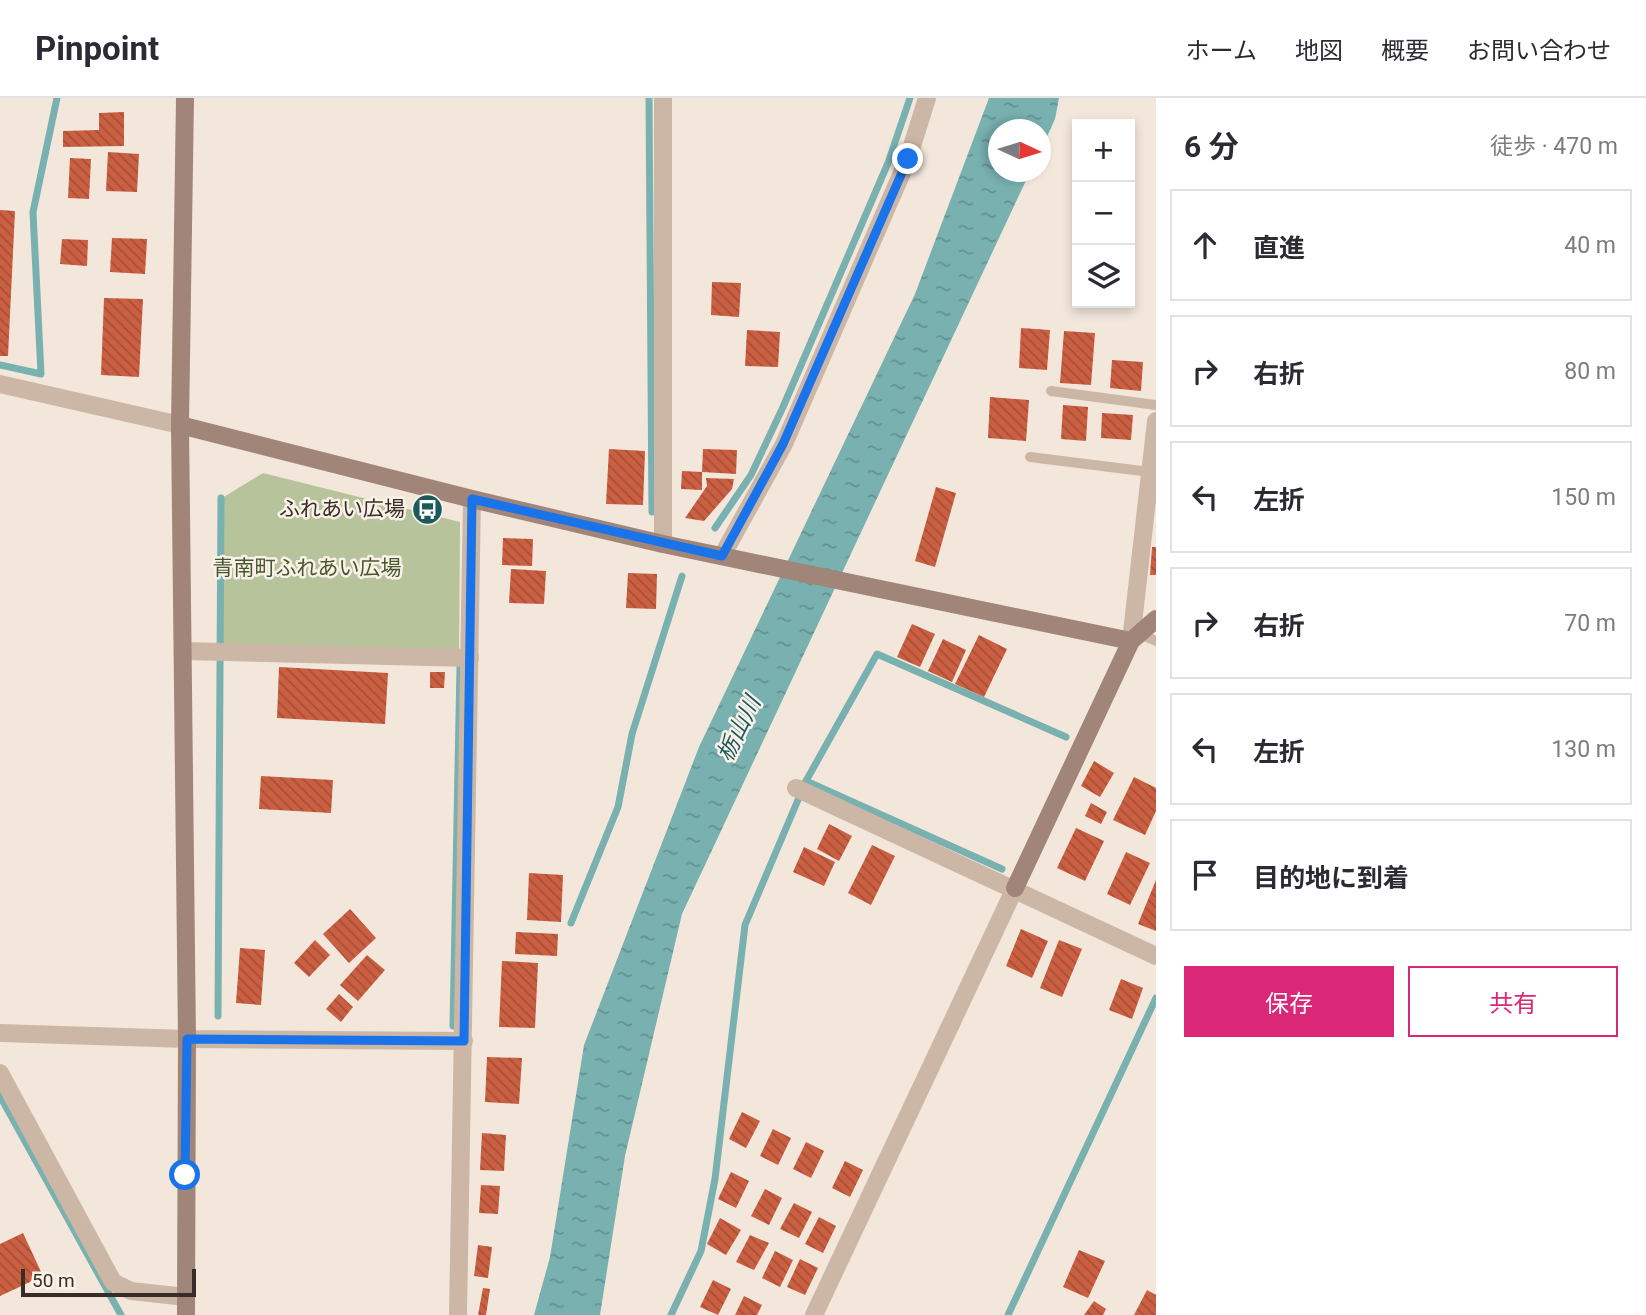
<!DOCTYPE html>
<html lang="ja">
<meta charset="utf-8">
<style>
:root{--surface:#fff;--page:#f2f2f3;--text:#2b2b33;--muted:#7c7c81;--line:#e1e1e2;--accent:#db2777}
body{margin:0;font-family:Roboto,"Noto Sans JP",sans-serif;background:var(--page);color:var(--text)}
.controls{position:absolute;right:21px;top:21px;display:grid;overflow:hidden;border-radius:0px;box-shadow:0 4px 10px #0003}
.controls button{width:63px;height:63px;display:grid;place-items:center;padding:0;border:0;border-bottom:2px solid var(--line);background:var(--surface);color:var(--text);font:35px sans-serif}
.compass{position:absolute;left:988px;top:21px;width:63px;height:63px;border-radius:50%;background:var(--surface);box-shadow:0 4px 10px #0003;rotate:94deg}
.scale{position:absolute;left:21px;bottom:18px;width:175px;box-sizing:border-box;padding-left:7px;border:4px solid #382c28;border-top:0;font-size:19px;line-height:24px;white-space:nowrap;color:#382c28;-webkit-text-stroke:5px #faf2e9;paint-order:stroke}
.stop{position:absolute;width:21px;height:21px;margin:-16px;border:5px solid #1a73e8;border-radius:50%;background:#fff}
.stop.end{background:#1a73e8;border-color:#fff;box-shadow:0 2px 7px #0008}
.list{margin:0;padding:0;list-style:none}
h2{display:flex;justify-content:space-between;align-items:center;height:91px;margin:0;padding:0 28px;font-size:30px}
h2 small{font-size:23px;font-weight:400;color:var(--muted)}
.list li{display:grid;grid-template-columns:46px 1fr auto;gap:21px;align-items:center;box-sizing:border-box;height:112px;margin:0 14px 14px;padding:0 14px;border:2px solid var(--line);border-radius:0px}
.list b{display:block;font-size:26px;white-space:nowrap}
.list em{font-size:23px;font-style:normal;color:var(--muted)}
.actions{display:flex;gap:14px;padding:21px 28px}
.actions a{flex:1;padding:16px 0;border:2px solid var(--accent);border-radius:0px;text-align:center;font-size:24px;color:var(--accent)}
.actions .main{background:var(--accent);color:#fff}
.icon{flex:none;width:38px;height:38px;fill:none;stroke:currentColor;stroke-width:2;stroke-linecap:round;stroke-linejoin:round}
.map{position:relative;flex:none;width:1156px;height:1217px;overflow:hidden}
header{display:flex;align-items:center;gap:42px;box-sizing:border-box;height:98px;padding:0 35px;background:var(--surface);border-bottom:2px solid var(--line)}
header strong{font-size:33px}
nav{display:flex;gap:38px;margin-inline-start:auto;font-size:24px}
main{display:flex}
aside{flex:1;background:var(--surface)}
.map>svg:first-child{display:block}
</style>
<header>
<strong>Pinpoint</strong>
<nav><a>ホーム</a><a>地図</a><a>概要</a><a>お問い合わせ</a></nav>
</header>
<main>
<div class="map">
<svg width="1156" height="1217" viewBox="0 0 1156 1217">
<defs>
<pattern id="water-ripples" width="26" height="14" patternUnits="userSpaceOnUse" patternTransform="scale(1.75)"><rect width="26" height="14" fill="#79b1b1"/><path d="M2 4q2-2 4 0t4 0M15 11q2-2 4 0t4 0" fill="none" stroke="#649090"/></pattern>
<pattern id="building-back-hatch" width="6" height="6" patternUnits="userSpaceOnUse" patternTransform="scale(1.75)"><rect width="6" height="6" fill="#cb5f42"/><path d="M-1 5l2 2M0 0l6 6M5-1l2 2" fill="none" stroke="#a64f37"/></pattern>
</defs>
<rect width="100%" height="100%" fill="#f3e7dc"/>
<polygon fill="#b7c39b" points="263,375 460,424 459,556 220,549 222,400"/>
<polygon fill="url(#water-ripples)" points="989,0 1059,0 1055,21 1041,52 1040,32 998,32 998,74 1030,74 682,816 625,1058 600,1217 534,1217 550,1159 584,947 699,649 915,196"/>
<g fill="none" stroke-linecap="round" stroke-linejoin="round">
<g stroke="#79b1b1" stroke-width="7">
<polyline points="649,0 652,414"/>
<polyline points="0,267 41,276 33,114 57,0"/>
<polyline points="715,430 751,377 783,309 888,65 910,0"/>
<polyline points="806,683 877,556 1066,639"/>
<polyline points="571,825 618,709 632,636 682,478"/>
<polyline points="218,918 221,400"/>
<polyline points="453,928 460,568"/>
<polyline points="0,998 121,1217"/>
<polyline points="671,1217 701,1153 715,1081 745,827 806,683 1002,771"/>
<polyline points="1008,1217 1156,900"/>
</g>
</g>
<g fill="url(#building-back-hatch)">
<polygon points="124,14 124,48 63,49 63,33 99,32 99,15"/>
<polygon points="108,54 139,56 137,94 106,93"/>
<polygon points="70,60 91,61 89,101 68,100"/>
<polygon points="0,112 15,113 8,258 0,258"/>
<polygon points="112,140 147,141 145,176 110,174"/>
<polygon points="62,141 88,142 87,168 60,166"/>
<polygon points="712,184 741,185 739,219 711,217"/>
<polygon points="104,200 143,201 139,279 101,277"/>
<polygon points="1021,230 1050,232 1047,272 1019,270"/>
<polygon points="747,232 780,234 778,269 745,268"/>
<polygon points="1064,233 1095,235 1091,287 1060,285"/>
<polygon points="1112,262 1143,264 1141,293 1110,290"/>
<polygon points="990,299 1029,302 1026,343 988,340"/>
<polygon points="1063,307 1088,309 1086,343 1061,341"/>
<polygon points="1102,315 1133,317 1131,342 1101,340"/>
<polygon points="609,351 645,353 643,407 606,406"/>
<polygon points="703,351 737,352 736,376 702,374"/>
<polygon points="682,373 702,374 702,392 681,391"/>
<polygon points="706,380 734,381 732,391 704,423 685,420 707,388"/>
<polygon points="936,389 956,395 935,469 915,463"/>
<polygon points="503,440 533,441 532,468 502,467"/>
<polygon points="1152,449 1156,449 1156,477 1150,477"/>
<polygon points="511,471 546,473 544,506 509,505"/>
<polygon points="628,475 657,476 656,511 626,510"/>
<polygon points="912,526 935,536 920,569 897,559"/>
<polygon points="979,537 1007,551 984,599 955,586"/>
<polygon points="943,541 966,552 952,584 928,573"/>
<polygon points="279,569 388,575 385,626 277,620"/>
<polygon points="430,574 445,574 444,590 430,590"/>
<polygon points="1094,663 1114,675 1100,699 1081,688"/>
<polygon points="261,678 333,682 331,715 259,711"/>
<polygon points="1134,679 1156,690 1156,713 1145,737 1113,722"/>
<polygon points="1091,705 1107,714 1101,726 1085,718"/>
<polygon points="829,726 852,738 839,763 817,751"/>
<polygon points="1076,730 1104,743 1085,783 1057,770"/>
<polygon points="872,747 895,758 871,807 848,795"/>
<polygon points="804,749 835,764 824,788 793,774"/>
<polygon points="1126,754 1150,765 1130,807 1107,796"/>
<polygon points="529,775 563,777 561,824 527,822"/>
<polygon points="1156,782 1156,833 1138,826"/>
<polygon points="350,811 376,840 349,865 323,836"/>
<polygon points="1021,831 1048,843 1032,880 1006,868"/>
<polygon points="516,834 558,836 557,858 515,856"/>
<polygon points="315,842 330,857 309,879 294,865"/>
<polygon points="1059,842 1082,851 1062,899 1040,890"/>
<polygon points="240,850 265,852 261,907 236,905"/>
<polygon points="367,857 385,872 358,903 340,887"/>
<polygon points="502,863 538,865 535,930 499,929"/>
<polygon points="1121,881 1143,890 1132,921 1109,912"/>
<polygon points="339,896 353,909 341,924 326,911"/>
<polygon points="487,959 522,960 519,1006 485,1004"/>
<polygon points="742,1014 760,1023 746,1050 729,1041"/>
<polygon points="773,1031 791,1040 778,1067 760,1058"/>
<polygon points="482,1035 506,1037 504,1073 480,1072"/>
<polygon points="806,1044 824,1053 811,1080 793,1071"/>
<polygon points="845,1063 863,1072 850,1099 832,1090"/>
<polygon points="731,1074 749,1083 736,1110 718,1101"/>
<polygon points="481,1087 500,1088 498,1116 479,1115"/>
<polygon points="765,1091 782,1100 769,1127 751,1118"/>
<polygon points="794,1105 812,1114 799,1140 780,1131"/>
<polygon points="819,1119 836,1128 823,1155 805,1146"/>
<polygon points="720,1120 741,1132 726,1157 707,1146"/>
<polygon points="23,1135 43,1178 0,1198 0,1146"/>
<polygon points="750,1137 769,1145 754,1172 736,1164"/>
<polygon points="478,1147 492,1149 488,1180 474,1178"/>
<polygon points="1079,1152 1105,1163 1088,1200 1063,1189"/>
<polygon points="775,1153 793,1162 780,1189 762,1180"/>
<polygon points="800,1161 818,1170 805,1197 787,1189"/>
<polygon points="713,1182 731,1191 718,1217 700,1209"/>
<polygon points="483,1190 490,1191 486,1217 478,1217"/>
<polygon points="1147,1192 1156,1197 1156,1217 1134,1217"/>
<polygon points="744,1198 762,1207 757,1217 735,1217"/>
<polygon points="1094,1203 1106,1211 1103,1217 1084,1217"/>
</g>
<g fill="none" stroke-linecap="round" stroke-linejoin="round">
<g stroke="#ccb7a7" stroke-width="10">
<polyline points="1051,293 1156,307"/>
<polyline points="1030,359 1150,374"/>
<polyline points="1139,536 1156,543"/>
</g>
<g stroke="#ccb7a7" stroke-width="18">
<polyline points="663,0 663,446"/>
<polyline points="0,286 180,327"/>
<polyline points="722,458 784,346 908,61 927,0"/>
<polyline points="1131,543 1156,323"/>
<polyline points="183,553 470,560"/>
<polyline points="796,690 1156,858"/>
<polyline points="0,935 187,941 464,943"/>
<polyline points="0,975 113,1184 131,1193 186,1199"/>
<polyline points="458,1217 472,401"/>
<polyline points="814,1217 1015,790"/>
</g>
<g stroke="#a08578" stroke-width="18">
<polyline points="185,0 180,327 187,941 186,1217"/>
<polyline points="180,327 472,401 663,446 1131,543"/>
<polyline points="1015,790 1131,543 1156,521"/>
</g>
</g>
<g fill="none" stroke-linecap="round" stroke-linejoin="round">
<polyline stroke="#1a73e8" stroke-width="9" points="185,1077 187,941 464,943 472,401 722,458 783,346 908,61"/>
</g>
<defs>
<symbol id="bus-disc" viewBox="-11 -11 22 22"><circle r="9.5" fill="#1c595b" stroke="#faf2e9"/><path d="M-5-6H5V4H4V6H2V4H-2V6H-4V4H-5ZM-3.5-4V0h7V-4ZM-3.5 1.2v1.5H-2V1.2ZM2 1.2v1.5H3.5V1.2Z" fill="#fff"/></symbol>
</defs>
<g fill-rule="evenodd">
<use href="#bus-disc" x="410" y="394" width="35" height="35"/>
</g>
<g text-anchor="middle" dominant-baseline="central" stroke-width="5" stroke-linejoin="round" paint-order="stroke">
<g font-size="21" fill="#382c28" stroke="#faf2e9" text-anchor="end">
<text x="405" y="411">ふれあい広場</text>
</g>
<g font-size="21" fill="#48572b" stroke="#faf2e9">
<text x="307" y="470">青南町ふれあい広場</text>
</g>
<g font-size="23" font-style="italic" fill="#1c595b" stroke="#faf2e9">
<text transform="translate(739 631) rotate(-64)">栃山川</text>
</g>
</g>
</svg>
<div class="controls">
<button>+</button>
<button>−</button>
<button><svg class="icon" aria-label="layers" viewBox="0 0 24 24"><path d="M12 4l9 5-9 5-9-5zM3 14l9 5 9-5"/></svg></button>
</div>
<svg class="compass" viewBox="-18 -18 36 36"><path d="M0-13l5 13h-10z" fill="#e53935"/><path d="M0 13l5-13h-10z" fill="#7c7c81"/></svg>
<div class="scale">50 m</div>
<div class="stop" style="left:185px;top:1077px"></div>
<div class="stop end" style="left:908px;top:61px"></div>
</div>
<aside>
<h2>6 分<small>徒歩 · 470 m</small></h2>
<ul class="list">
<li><svg class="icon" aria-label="ahead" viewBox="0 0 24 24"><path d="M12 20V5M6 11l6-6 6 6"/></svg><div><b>直進</b></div><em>40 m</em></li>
<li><svg class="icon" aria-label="right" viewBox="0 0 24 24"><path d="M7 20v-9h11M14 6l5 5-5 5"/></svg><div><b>右折</b></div><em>80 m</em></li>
<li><svg class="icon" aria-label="left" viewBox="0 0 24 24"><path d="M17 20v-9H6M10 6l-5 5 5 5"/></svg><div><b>左折</b></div><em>150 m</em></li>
<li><svg class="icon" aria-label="right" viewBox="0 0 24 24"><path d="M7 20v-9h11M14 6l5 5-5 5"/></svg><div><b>右折</b></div><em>70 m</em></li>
<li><svg class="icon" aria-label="left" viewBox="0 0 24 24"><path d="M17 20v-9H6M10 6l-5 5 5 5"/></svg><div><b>左折</b></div><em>130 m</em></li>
<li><svg class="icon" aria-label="arrive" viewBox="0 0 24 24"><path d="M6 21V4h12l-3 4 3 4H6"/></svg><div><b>目的地に到着</b></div></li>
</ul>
<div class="actions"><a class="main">保存</a><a>共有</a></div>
</aside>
</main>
